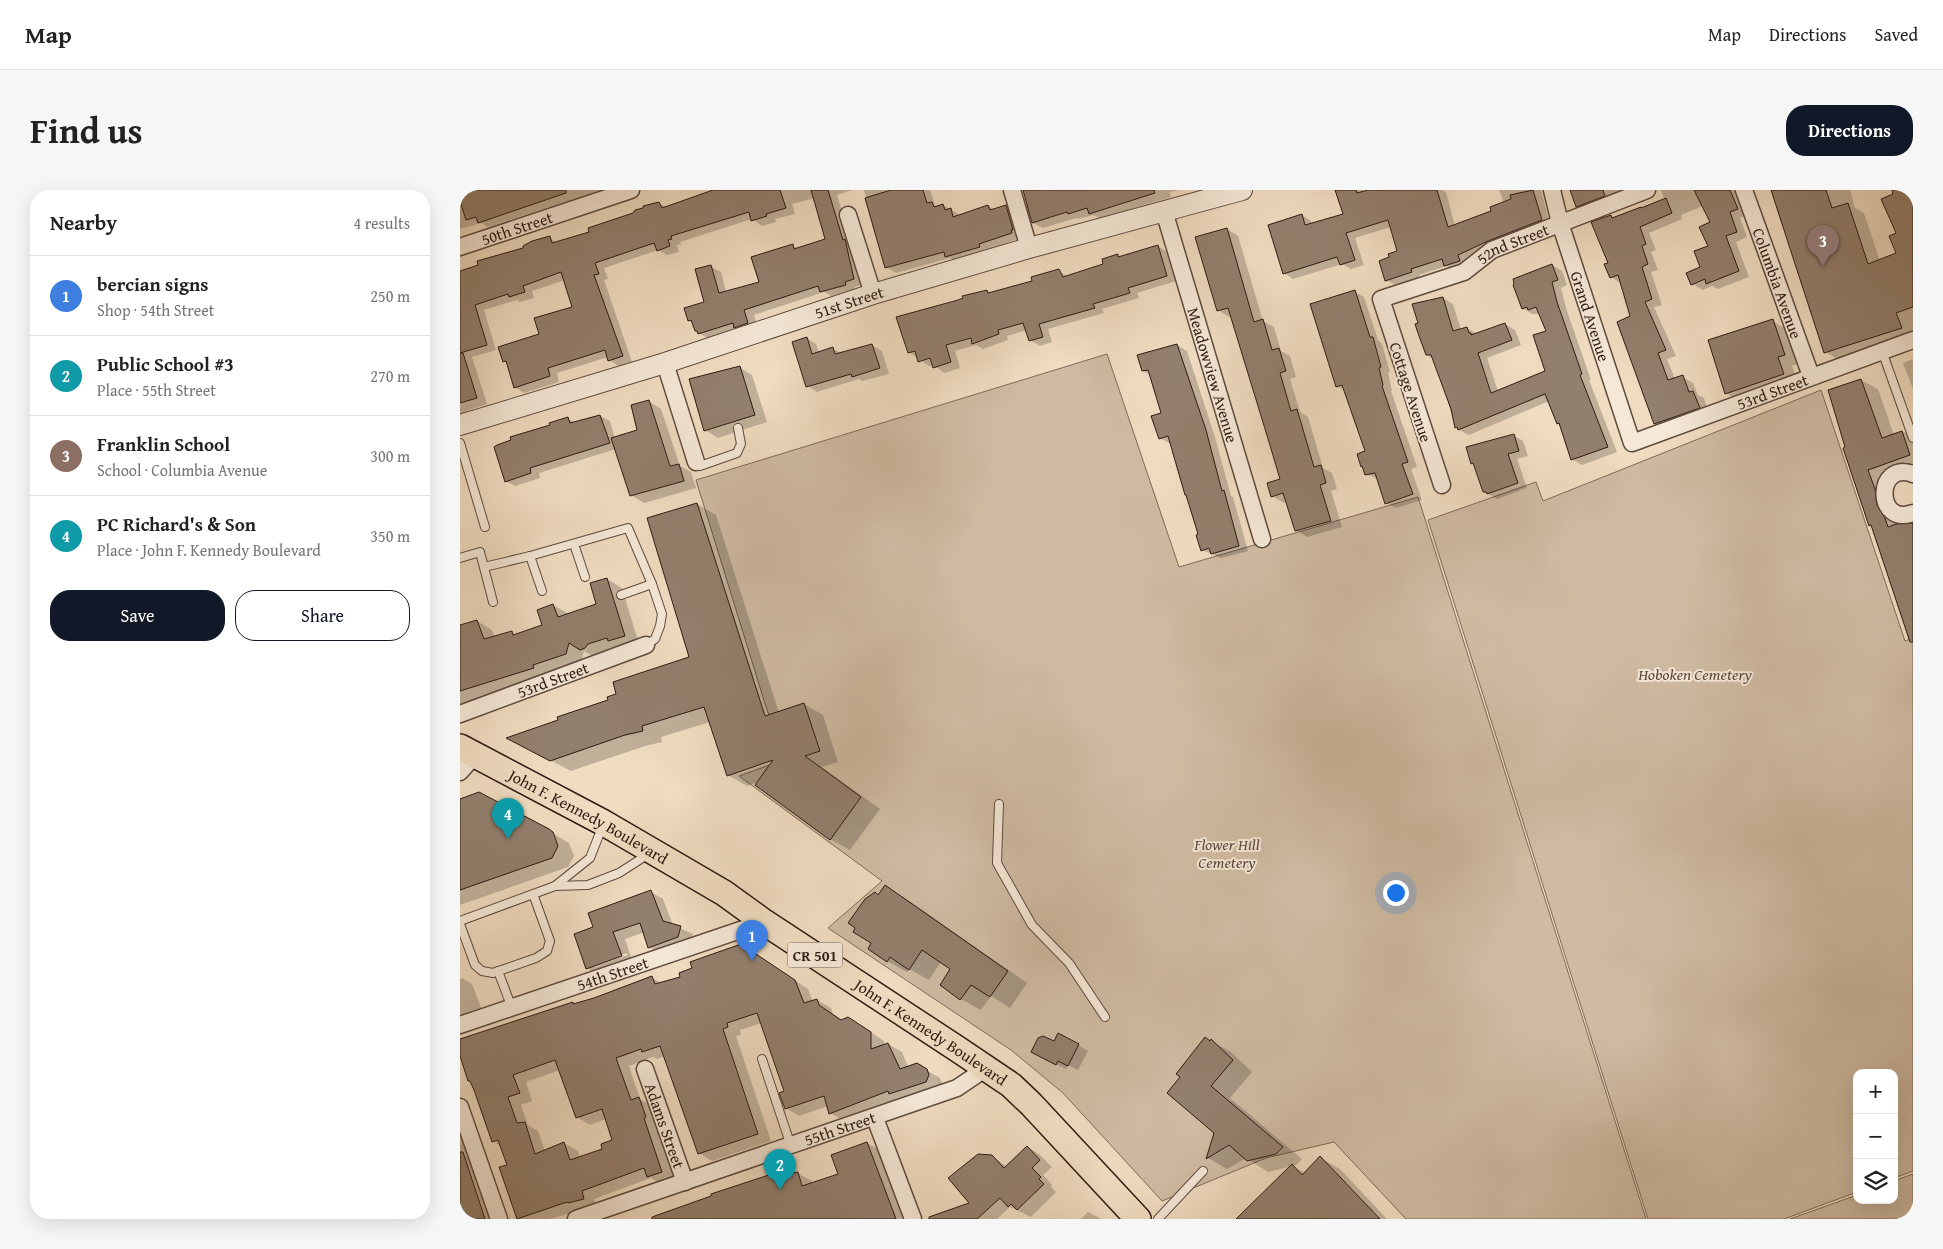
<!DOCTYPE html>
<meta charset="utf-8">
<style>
:root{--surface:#fff;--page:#f6f6f6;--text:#222;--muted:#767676;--line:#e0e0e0;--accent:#111827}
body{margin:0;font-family:"Gentium Book Plus",serif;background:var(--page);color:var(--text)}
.controls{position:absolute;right:15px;bottom:15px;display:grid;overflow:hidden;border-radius:10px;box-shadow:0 5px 20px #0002}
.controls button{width:45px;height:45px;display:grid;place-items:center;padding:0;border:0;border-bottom:1px solid var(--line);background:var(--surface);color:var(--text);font:25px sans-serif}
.you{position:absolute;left:935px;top:702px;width:18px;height:18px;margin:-12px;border:4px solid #fff;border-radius:50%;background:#1a73e8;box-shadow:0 0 0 8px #1a73e833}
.badge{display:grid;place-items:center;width:32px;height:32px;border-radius:50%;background:var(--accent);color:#fff;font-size:16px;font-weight:700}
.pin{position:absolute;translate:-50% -41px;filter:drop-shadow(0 1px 2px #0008)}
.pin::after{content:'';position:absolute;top:26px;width:18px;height:15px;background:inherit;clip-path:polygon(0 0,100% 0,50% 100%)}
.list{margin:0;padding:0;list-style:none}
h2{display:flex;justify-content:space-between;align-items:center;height:65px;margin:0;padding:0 20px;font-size:21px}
h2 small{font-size:16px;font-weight:400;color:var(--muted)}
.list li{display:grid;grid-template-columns:32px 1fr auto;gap:15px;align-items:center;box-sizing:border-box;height:80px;padding:0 20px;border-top:1px solid var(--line)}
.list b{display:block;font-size:19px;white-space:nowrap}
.list p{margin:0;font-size:16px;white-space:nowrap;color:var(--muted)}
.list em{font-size:16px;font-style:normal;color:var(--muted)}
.actions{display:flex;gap:10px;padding:15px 20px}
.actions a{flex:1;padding:11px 0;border:1px solid var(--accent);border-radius:20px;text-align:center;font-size:18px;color:var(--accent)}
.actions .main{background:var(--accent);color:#fff}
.icon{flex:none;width:28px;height:28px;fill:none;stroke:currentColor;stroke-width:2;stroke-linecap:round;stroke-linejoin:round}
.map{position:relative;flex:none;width:1453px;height:1029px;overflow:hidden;border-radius:20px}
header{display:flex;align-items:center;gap:30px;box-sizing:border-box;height:70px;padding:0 25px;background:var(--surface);border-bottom:1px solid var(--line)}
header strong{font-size:24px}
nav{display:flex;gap:28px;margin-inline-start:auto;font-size:18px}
.intro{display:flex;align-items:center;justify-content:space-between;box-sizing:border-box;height:120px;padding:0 30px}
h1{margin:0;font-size:35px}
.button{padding:12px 22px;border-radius:20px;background:var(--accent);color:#fff;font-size:18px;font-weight:700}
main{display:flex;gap:30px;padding:0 30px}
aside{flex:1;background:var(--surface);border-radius:20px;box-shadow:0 5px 20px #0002}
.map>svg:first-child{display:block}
</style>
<header>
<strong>Map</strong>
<nav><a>Map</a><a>Directions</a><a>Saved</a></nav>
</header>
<div class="intro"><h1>Find us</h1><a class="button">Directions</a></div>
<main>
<aside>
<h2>Nearby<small>4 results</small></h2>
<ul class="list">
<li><span class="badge" style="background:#3f7fe0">1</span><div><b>bercian signs</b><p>Shop · 54th Street</p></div><em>250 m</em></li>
<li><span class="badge" style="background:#0f9aa8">2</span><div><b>Public School #3</b><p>Place · 55th Street</p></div><em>270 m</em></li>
<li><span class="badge" style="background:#8d6e63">3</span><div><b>Franklin School</b><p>School · Columbia Avenue</p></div><em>300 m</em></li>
<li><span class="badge" style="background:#0f9aa8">4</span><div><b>PC Richard's &amp; Son</b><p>Place · John F. Kennedy Boulevard</p></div><em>350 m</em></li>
</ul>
<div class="actions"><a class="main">Save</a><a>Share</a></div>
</aside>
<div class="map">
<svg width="1453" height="1029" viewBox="0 0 1453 1029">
<rect width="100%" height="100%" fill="#f0dcc1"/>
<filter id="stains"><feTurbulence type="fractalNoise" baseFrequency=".004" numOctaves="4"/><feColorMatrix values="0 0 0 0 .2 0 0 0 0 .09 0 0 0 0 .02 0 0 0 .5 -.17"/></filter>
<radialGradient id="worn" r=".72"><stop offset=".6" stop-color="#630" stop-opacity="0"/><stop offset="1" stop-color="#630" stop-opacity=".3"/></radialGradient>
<g fill="#cfbba3" stroke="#7e6a5a">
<polygon points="647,164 719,377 958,307 1186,1029 946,1029 874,952 806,968 702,1011 603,903 551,860 368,738 422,691 279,586 326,569 306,517 236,290"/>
<polygon points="1361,200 1445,451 1453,448 1453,981 1434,988 1434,883 1397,883 1397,1002 1324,1029 1188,1029 968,330 1076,292 1083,311"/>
<polygon points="1453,984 1453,1029 1330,1029 1397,1005 1397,1010 1434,1010 1434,991"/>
</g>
<g fill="#0003" fill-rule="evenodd">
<polygon points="14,0 145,0 109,14 105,12 28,37 21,33 0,39 0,6 15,1"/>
<polygon points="262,0 392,0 377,5 404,94 394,97 395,100 371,106 364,102 294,125 298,138 249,149 236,141 233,133 229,131 226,119 246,113 251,77 261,82 266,102 301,93 333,56 339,59 367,50 355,8 332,14 335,24 315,29 316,32 302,36 292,29 220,52 221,54 217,55 219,62 207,65 198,60 144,78 148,89 144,90 172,172 159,176 149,170 148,167 97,183 99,192 64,203 55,197 48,173 44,171 81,145 113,118 105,90 72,101 74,108 60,112 57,110 24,120 36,160 12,167 27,214 9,220 0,226 0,82 65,59 89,48 98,53 131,43 199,13 207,18"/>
<polygon points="404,0 470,0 475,15 478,17 483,15 500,25 528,16 535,20 546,16 555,22 561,48 528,59 529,62 496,72 490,68 436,83 426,77"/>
<polygon points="564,0 719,0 710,2 711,7 640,28 633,25 618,29 616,28 583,38 573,33"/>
<polygon points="877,0 903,0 904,3 912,0 982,0 986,2 995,36 1033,21 1044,13 1039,0 1081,0 1090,35 995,81 986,76 959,85 960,88 935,95 926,90 930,68 939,61 931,37 895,48 904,75 891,79 882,74 833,89 824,83 842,25 851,31 852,34 884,25"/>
<polygon points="1112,0 1176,0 1127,22 1117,16"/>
<polygon points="1201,0 1279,0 1288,25 1280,28 1287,47 1276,52 1289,87 1258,99 1252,96 1243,100 1232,94 1242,78 1249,56 1251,33 1243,16 1221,25 1222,29 1189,43 1196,60 1191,62 1198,80 1191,82 1202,115 1194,117 1216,166 1207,169 1215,189 1222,187 1233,193 1238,205 1244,208 1249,223 1205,240 1195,234 1172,126 1162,94 1151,87 1149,74 1151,26 1154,28 1204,9"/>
<polygon points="1312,0 1390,0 1395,18 1404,23 1420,71 1438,64 1435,5 1438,0 1453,0 1453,149 1381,171 1365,162"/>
<polygon points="767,39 778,46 803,131 814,137 821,161 830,166 836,187 830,189 840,222 848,227 863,278 872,283 877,299 871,301 882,337 847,347 836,340 827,312 824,313 812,306 821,290 772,126 769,127 758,120"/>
<polygon points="698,56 707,62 716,91 677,103 679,108 642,119 644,123 588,139 592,152 580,156 570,150 567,140 547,146 548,150 523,159 516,155 495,161 500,178 484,183 474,175 469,176 449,162 527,101 531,104 574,92 598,81 609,87 645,75 658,66 661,67"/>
<polygon points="1092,75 1102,81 1107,95 1101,98 1106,118 1131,190 1129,190 1157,262 1122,275 1112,269 1101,235 1098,233 1089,211 1009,245 999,240 996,237 974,169 967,165 983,108 993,114 1001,140 1007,138 1017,144 1045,134 1055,140 1061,155 1027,168 1038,201 1086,181 1087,141 1080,124 1072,124 1063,118"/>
<polygon points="895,102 904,107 918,150 922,154 930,182 928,183 932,201 931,201 957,277 951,279 962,310 936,318 926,313 918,289 906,284 907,262 885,201 877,196"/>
<polygon points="1312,131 1327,139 1340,173 1332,176 1338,192 1280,211 1266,203"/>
<polygon points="347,148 356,154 359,163 373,159 381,163 412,155 422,161 429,184 402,191 399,189 357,202 348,196"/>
<polygon points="717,155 727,161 755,247 771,306 773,307 788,361 761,368 742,360 740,345 711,254 700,248 702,224 691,185 683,181"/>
<polygon points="1453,169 1453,199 1443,173"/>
<polygon points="279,177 292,185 307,232 258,248 245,240"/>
<polygon points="1401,190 1418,199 1434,245 1444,242 1453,247 1453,279 1424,290 1433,326 1439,335 1453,334 1453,445 1413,336 1410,335 1387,257"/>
<polygon points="189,211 201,219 220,276 231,282 236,298 184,313 171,305 156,259 79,283 80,288 55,296 46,291 92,236 108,229 116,233 140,226 150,231 155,248 179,240"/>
<polygon points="1053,245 1063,251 1068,266 1057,269 1067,298 1037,309 1024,302 1015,275 1012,273"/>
<polygon points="237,314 256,325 319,523 344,514 363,525 378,572 362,577 420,619 390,660 370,649 295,593 287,596 268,585 250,532 201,547 202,552 185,556 111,581 67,558 100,531 149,511 230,468"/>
<polygon points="147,389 162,398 179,454 160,457 143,462 136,468 124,461 121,472 88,486 0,515 0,437 17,431 32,440 35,448 52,443 56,445 84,436 93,415 109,424 138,415"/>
<polygon points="0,610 92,643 109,653 114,666 108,677 0,715"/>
<polygon points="425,697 445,708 567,793 550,818 531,806 521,820 501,809 482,794 492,779 481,772 469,790 449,779 447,782 427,771 413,753 419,706"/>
<path d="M191 702 203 709 213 735 233 744 230 754 202 764 189 757 185 742 165 749 173 773 139 785 127 778 134 737ZM167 763 168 765 134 777V774Z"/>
<path d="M281 755 348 799 353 812 357 810 371 818 373 824 383 831 402 836 424 851V856L428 854 442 862 448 877 456 874 480 888 482 893 479 899 384 931 370 923 368 916 339 926 326 918V902L302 833 280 840 281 845 276 846 311 951 252 971 239 963 205 866 197 869 193 867 169 876 180 909 192 916 196 935 215 989 201 994 191 988 134 1009 137 1016 89 1029H58L41 978 49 975 42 957 33 951 0 864V851L113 814 115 815 192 788 202 793 222 787 234 778ZM100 880 117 927 130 935 146 929 154 951 144 960 120 968 118 961 104 953 85 961 78 941 68 935 61 915 72 911 66 892Z"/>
<polygon points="2,788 12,794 22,820 0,830 0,789"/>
<polygon points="751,851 771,862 792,882 770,908 842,969 836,975 832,976 845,983 860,968 880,979 927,1029 778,1029 832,976 808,982 786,968 767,979 748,968 755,943 709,903"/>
<polygon points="594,853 618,855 628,861 618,880 608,875 606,879 582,867"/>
<polygon points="0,923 8,947 1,949 10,971 19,977 37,1029 0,1029"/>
<polygon points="407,953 421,961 447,1029 190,1029 330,979 352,991 353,994 379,985"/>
<polygon points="568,957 580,965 592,977 583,985 592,995 591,997 596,1002 571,1027 550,1017 537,1029 471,1029 511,1013 532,966 547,977"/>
<polygon points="628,1022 641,1029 621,1029"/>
</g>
<g fill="#937f6d" stroke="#2e1a12" fill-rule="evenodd">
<polygon points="15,0 106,0 106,3 18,33 16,27 6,30 0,11 0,4"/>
<polygon points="253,0 320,0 326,18 306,24 307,26 291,31 289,22 211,46 212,49 208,50 210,56 197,61 194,53 135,73 139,84 134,85 163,166 148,171 145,160 88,178 90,186 54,198 46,171 43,172 38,157 79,144 74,128 112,117 101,82 63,96 65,102 49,107 48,104 15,115 27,155 0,163 0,81 18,75 17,71 63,58 63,56 72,51 90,46 92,53 129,42 128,38 173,23 175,20 183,18 183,16 199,12 202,18"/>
<polygon points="351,0 368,0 383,50 385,49 394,89 385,92 386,95 360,102 358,96 284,120 288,133 274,138 273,133 238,144 237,141 235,141 231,130 228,131 224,118 244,112 235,79 251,75 259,103 299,92 291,67 333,54 334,59 365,49"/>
<polygon points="431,0 463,0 467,13 472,12 474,17 483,14 485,20 491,18 493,27 528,15 530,20 546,15 553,40 551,40 552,43 519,54 520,57 485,67 484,62 425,78 405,8"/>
<polygon points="563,0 694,0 695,3 629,24 627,18 608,24 607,22 572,33"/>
<polygon points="875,0 896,0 897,3 908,0 977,0 988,37 1031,21 1030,17 1051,9 1050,5 1073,0 1082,30 1028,51 998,65 1000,71 984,76 982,69 979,70 951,79 952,82 925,91 919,71 929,67 928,64 937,61 928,30 886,43 895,70 880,75 877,67 823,84 808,35 842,24 845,35 883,24"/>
<polygon points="1110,0 1143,0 1145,6 1116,17"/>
<polygon points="1234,0 1270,0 1278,19 1270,22 1277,42 1266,46 1279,81 1246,94 1245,89 1231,95 1226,83 1240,77 1234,61 1248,56 1239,37 1250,32"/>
<polygon points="1311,0 1366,0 1372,18 1388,13 1408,74 1436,63 1429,46 1436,43 1421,9 1433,4 1432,0 1453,0 1453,117 1436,123 1442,138 1364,163"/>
<polygon points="1206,8 1212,23 1180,37 1186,54 1182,56 1188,74 1182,77 1192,109 1185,112 1206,160 1198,163 1208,190 1223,185 1229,202 1233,201 1240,218 1194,234 1157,132 1170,126 1158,85 1150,88 1144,74 1148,73 1131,32 1151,25 1152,28 1181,17 1181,18"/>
<polygon points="767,38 794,132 803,129 812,160 819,158 826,181 820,183 831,221 837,219 854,277 861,275 866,293 860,295 871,331 835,341 823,303 811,307 807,293 820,289 809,252 768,118 757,121 735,47"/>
<polygon points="698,55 707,86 668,98 670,103 633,114 635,118 579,134 583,147 569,151 563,133 538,140 539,144 512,154 511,148 486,155 491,172 473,178 470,168 458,172 455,161 448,163 436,127 498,110 503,108 502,106 519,102 527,100 528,103 572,91 571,87 599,79 603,87 643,74 642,69 658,64 658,67"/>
<polygon points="1092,74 1098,90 1092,92 1097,112 1122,184 1120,185 1148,257 1111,270 1099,233 1097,234 1085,204 998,240 997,237 995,238 991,219 971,165 966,165 959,146 955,134 958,133 952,114 983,107 993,141 1007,137 1009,143 1011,143 1011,145 1045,133 1052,150 1018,163 1031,203 1085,181 1073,145 1086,141 1076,117 1068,120 1067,117 1062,119 1053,95 1054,94 1053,89"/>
<polygon points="895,100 909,144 910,147 913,147 921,177 919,178 923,195 922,196 948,272 942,274 953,304 925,314 915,283 905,285 902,276 901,277 897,264 905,261 882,195 876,197 850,114"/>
<polygon points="1313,129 1325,165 1318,167 1324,184 1265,204 1248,150"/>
<polygon points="347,147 352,164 373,157 375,164 412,154 420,178 392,187 391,184 346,197 332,152"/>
<polygon points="717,154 746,240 762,301 764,300 779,356 751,364 749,358 741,361 736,345 738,344 726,305 725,305 708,246 699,249 691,226 701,223 688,180 682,181 677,165"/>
<polygon points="0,163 3,163 17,208 0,213"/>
<polygon points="280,176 295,225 244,241 229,189"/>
<polygon points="1401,189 1422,248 1442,241 1450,265 1408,280 1415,299 1417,315 1425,328 1428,337 1436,334 1453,333 1453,452 1450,452 1411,335 1409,336 1383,258 1385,257 1368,200"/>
<polygon points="189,210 210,276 219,274 224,291 170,306 151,248 177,240 171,215"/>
<polygon points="140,225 150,253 70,278 71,283 45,292 34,257 37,255 51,250 50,247 90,235 89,233 108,227 110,233"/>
<polygon points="1054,244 1059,261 1048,264 1058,293 1027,304 1026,302 1023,302 1013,273 1011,274 1006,257"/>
<polygon points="237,313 305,526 344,513 360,561 345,566 401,607 370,650 295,595 313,570 267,586 244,517 182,536 183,541 165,545 90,571 46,548 98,530 97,527 148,510 147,507 156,504 153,492 229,467 187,328"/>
<polygon points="147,388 165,446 148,451 147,448 128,454 125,458 120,460 109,453 106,464 73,475 74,478 0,501 0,435 17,430 24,449 52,441 53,445 82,435 77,420 93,414 98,427 136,414 130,393"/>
<polygon points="19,602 89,639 93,642 98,656 92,668 0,700 0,609"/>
<polygon points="425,695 548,781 530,807 511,795 500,810 480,795 490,779 462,760 449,780 430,767 427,772 408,759 411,753 393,742 395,738 388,733 405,709 415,702 418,705"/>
<polygon points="191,700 203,731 221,736 218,747 188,758 180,733 153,742 162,766 126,779 114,744 133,737 128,723"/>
<path d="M281 754 335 790 344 813 357 809 359 815 381 830 388 827 411 842V859L428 853 440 879 457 873 467 879 469 885 466 892 429 904 428 901 369 924 364 906 325 919 319 903 324 901 297 823 267 833 268 837 263 839 298 944 238 964 200 856 182 862 181 859 156 868 171 910 179 907 186 927 184 928 202 982 187 987 184 978 122 1001 124 1009 108 1013 107 1012 57 1029 39 977 47 975 38 950 32 952 14 900 10 891H8L0 866V849L113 812V814L134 808 192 786 195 794 220 787 219 783 232 778 230 772ZM95 870 116 928 142 919 152 950 141 954 142 959 110 970 104 952 75 964 65 932 57 933 48 907 60 903 53 885Z"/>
<polygon points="598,843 619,854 608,876 598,871 596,875 571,862 578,848 583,846 594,851"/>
<polygon points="745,847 750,851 751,849 773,870 751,896 823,957 816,964 787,971 769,955 746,969 754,943 707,903 720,887 716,884"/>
<polygon points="407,952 436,1029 192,1029 192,1027 251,1006 251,1004 330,978 332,983 338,982 342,996 378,984 371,965"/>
<polygon points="567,956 580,970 572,978 581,987 579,989 584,994 557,1020 551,1014 548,1017 540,1008 517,1029 469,1029 469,1027 509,1013 488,988 518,964 532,965 544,978"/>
<polygon points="0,962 3,962 25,1029 0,1029"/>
<polygon points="860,966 920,1029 776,1029 832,974 842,985"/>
</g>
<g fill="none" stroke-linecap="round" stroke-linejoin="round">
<defs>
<g id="service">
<polyline points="1422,161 1453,248"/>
<polyline points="0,253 25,337"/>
<polyline points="236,272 240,276 277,263 281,254 278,238"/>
<polyline points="114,354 125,387"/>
<polyline points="0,368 20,362 33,412"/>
<polyline points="24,377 70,366"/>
<polyline points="82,401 70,366 168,338 192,394 202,424 200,436 195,449 186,455"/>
<polyline points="161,405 192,394"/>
<polyline points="539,614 537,673 572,735 609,773 645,827"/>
<polyline points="95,696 130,668 143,635"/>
<polyline points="0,731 95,696 128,695 159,683 190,663"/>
<polyline points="0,734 15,775 22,781 33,783 76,768 87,761 90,751 73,704"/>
<polyline points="38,781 52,818"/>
<polyline points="302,869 331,956"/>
<polyline points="698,1029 743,981"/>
</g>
<g id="minor">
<polyline points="552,0 569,58"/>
<path id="s1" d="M1092 0 1100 33 1172 253 1453 150"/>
<path id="s2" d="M1284 0 1351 186"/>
<path id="s3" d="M704 21 802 349"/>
<polyline points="388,25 413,104"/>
<path id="s4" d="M0 57 171 0"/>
<polyline points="205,173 236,272"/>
<path d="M1453 284C1415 270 1415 337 1453 323"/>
<path id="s5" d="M982 295 921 109 1004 82 1032 60 1187 0"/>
<path id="s6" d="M0 524 186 455"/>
<polyline points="0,582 15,565"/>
<path id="s7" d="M0 835 304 732"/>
<path id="s8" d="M185 879 225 992"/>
<polyline points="0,917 39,1029"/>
<polyline points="415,928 453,1029"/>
<path id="s9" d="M116 1029 497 898 525 879"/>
</g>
<g id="tertiary">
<path id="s10" d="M0 235 205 173 413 104 569 58 782 0"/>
</g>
<g id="primary">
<path id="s11" d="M0 557 144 633 264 703 304 732 496 858 551 895 571 914 678 1029"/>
</g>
</defs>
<use href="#service" stroke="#5e4a3e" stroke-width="10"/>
<use href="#minor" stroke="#5e4a3e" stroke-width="19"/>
<use href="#tertiary" stroke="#5e4a3e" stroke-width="22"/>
<use href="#primary" stroke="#2e1a12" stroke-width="28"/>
<use href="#service" stroke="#f5e8d7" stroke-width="8"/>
<use href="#minor" stroke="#f5e8d7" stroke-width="16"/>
<use href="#tertiary" stroke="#f5e8d7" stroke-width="20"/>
<use href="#primary" stroke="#f0dcc1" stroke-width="25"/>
</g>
<g text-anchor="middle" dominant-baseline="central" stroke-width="4" stroke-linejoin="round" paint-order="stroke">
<rect fill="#f5e8d7" stroke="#6a584d" stroke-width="1" x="327.5" y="752.5" width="55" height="25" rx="4"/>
<g font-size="15" font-weight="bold" fill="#2e1a12">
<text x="355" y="765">CR 501</text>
</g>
<g font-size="16" fill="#2e1a12" stroke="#f5e8d7">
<text stroke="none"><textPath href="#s4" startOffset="60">50th Street</textPath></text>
<text stroke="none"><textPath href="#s5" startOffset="340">52nd Street</textPath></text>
<text stroke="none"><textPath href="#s2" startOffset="99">Columbia Avenue</textPath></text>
<text stroke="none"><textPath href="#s10" startOffset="408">51st Street</textPath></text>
<text stroke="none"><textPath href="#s1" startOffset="132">Grand Avenue</textPath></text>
<text stroke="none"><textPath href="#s3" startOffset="171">Meadowview Avenue</textPath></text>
<text stroke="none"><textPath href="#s1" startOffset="415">53rd Street</textPath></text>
<text transform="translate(951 202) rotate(72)">Cottage Avenue</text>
<text stroke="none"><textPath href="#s6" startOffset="99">53rd Street</textPath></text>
<text stroke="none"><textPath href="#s11" startOffset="146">John F. Kennedy Boulevard</textPath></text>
<text stroke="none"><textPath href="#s7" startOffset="161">54th Street</textPath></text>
<text stroke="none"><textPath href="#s11" startOffset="551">John F. Kennedy Boulevard</textPath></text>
<text stroke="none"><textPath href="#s8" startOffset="60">Adams Street</textPath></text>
<text stroke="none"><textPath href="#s9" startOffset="279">55th Street</textPath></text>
</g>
<g font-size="16" font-style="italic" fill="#5e4a3e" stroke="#f5e8d7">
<text x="1235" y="484">Hoboken Cemetery</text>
<text x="767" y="654">Flower Hill<tspan x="767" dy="18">Cemetery</tspan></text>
</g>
</g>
<rect width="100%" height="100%" filter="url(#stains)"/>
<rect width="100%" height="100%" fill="url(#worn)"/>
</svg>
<div class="controls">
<button>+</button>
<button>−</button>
<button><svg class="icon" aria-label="layers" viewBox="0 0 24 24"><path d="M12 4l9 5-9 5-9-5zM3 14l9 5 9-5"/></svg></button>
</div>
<div class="you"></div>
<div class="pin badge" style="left:292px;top:771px;background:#3f7fe0">1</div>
<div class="pin badge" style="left:320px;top:1000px;background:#0f9aa8">2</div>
<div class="pin badge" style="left:1363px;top:76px;background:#8d6e63">3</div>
<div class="pin badge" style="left:48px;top:649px;background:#0f9aa8">4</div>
</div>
</main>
